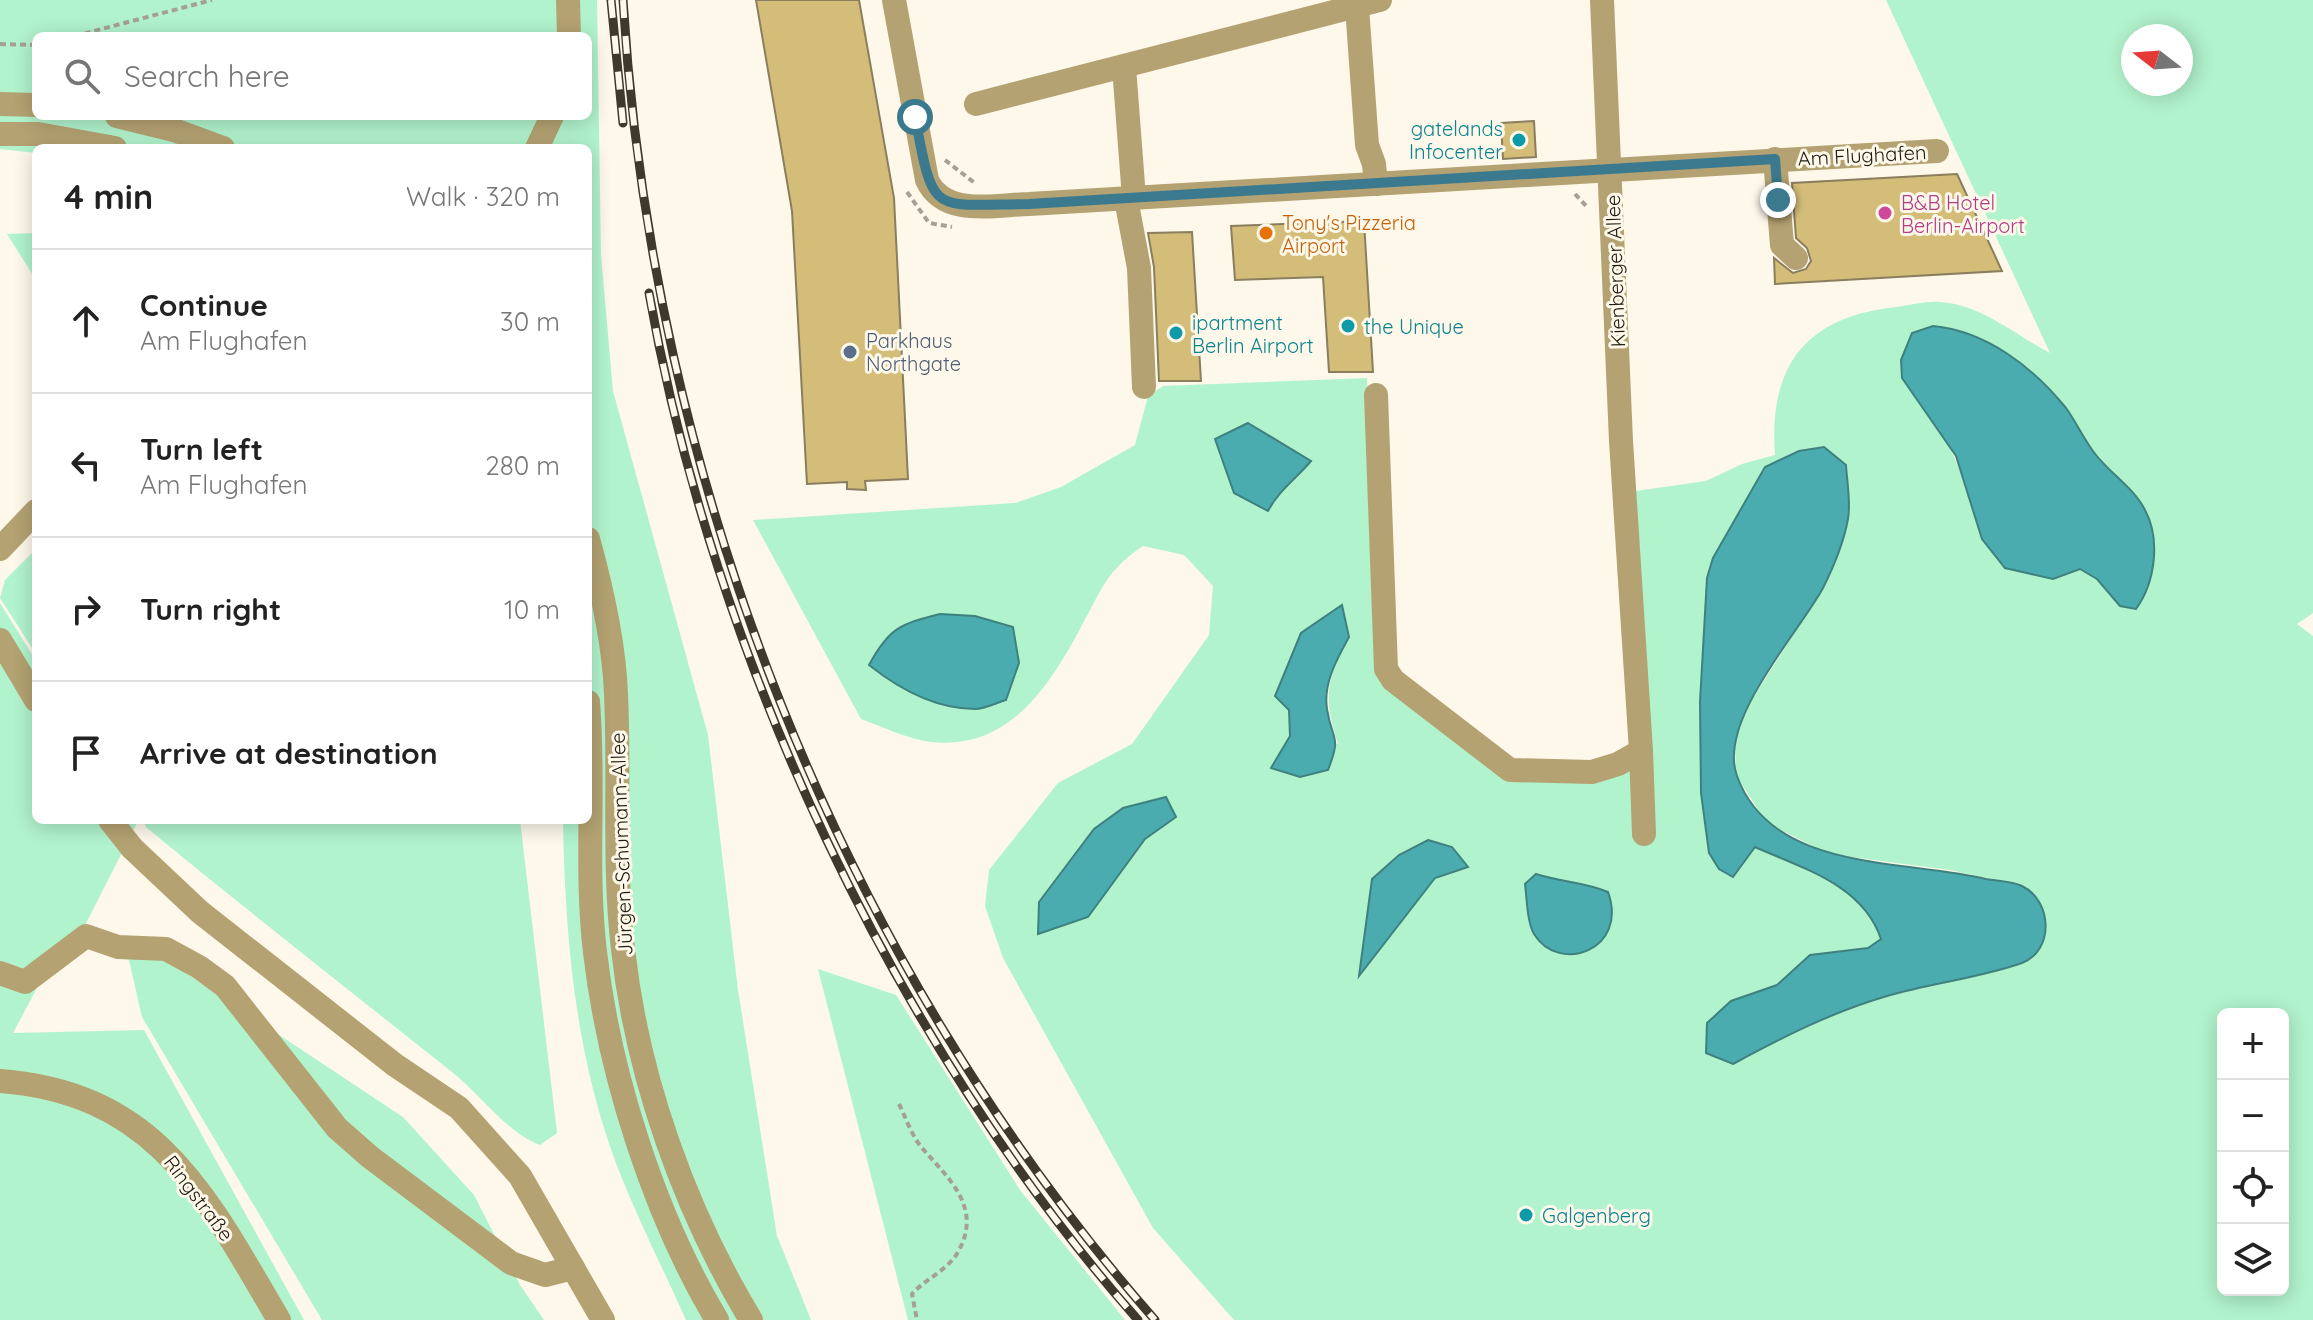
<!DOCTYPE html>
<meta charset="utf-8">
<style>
:root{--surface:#fff;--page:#f6f6f6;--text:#222;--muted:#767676;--line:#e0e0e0}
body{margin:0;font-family:Quicksand,sans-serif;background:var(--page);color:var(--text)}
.controls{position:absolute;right:24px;bottom:24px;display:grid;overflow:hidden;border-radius:12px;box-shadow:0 4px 20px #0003}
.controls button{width:72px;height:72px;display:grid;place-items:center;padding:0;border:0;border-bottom:2px solid var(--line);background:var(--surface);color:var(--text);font:40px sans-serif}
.compass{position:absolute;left:2121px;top:24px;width:72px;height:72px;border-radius:50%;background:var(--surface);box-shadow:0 4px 20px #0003;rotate:287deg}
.stop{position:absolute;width:24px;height:24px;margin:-18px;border:6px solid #3b7a8e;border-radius:50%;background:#fff}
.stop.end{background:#3b7a8e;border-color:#fff;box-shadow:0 2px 8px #0008}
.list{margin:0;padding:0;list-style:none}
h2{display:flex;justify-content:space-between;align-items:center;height:104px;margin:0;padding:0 32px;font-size:34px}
h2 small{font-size:26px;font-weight:400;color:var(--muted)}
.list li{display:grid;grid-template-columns:52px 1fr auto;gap:24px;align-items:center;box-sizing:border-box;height:144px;padding:0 32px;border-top:2px solid var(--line)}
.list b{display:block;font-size:30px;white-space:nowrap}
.list p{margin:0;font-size:26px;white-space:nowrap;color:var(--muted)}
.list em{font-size:26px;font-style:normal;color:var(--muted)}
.icon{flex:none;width:44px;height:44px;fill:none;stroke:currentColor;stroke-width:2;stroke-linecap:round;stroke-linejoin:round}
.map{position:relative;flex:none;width:2313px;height:1320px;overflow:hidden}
.search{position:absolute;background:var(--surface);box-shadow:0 4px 20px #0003;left:32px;top:32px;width:560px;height:88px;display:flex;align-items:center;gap:20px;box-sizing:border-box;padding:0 28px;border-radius:12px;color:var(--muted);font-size:30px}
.panel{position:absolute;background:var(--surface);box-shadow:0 4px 20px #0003;left:32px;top:144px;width:560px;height:680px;border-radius:12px}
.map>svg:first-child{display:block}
</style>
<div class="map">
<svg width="2313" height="1320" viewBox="0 0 2313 1320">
<rect width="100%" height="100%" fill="#fdf8ea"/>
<g fill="#b1f3cc" fill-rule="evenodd">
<path d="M0 0H597L601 255 613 391 708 735 738 990 777 1236 811 1320H686C663 1268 636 1216 616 1163 575 1053 565 937 563 820H588V148H36V153L0 149ZM36 36H588V116H36Z"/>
<path d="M1886 0H2313V613L2297 624 2313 636V1320H1234L1153 1228 1003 958 985 906 989 870 1058 783 1132 744 1209 635 1213 586 1184 555 1143 546C1106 571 1102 589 1081 627 1049 687 1009 750 931 742 908 739 883 727 861 719L753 520 1015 503 1061 487 1135 445 1148 396 1163 386 1367 378 1378 643 1385 683 1510 773 1649 752 1629 492 1706 481 1742 464 1775 455C1768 366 1806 316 1897 307 1911 305 1926 301 1940 302 1983 305 2015 335 2050 353ZM2133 36H2181V84H2133ZM1902 378 2065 408 2095 454 2145 509 2120 606 2097 579 2080 569 2053 579 1968 489 1943 432ZM1248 423 1311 461 1299 476 1278 492ZM1765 467 1848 519 1824 586 1748 706 1735 743 1736 775 1766 822 1828 854 1950 870 2023 886 2001 970C1934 983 1866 997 1804 1026 1779 1037 1756 1051 1733 1064L1731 1001 1777 985 1810 955 1868 948 1881 940C1862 885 1804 869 1755 847L1733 877 1709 853 1701 793 1700 702 1704 661 1742 510ZM1349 637C1326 679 1323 698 1338 744L1290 736 1289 710ZM1165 797 1176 817 1145 839ZM1452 848 1467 868 1435 878 1360 974 1370 910ZM2223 1014H2283V1290H2223Z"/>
<polygon points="36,233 36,280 7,234"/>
<polygon points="36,549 36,654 0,598 5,580"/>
<polygon points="0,603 36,661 36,820 135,820 137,823 74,947 47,969 13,1033 144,1030 304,1320 0,1320"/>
<path d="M142 820H520L557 1133 540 1145C506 1132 481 1095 452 1072 350 991 248 911 147 828Z"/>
<polygon points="128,956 166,960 403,1117 474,1195 520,1285 544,1320 322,1320 142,1017"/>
<polygon points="818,969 896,995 1020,1190 1125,1320 908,1320"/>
</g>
<g fill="#4bacaf" stroke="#3e817f" stroke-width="2">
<path d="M1933 326C1986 331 2033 367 2066 408 2077 423 2084 440 2096 455 2110 473 2135 489 2145 510 2161 540 2155 583 2136 609L2120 606 2097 579 2080 569 2053 579 2005 568 1982 539 1956 456 1902 378 1901 360 1912 333Z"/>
<path d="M1248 423 1311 461C1296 479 1279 490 1268 511L1234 493 1215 439Z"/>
<path d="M1824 447 1846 465C1847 482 1851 503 1848 519 1844 541 1833 568 1823 588 1798 634 1717 721 1737 776 1772 873 1904 859 1986 879 1997 881 2012 881 2022 886 2053 901 2054 951 2022 963 1979 978 1932 983 1887 996 1832 1012 1783 1037 1733 1064L1706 1053 1707 1023 1731 1001 1777 985 1810 955 1868 948 1881 939C1863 885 1804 869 1755 847L1733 877 1719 869 1709 853 1701 793 1700 702 1707 578 1713 558 1765 467 1799 451Z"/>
<path d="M1342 605 1349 637C1337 659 1323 683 1327 709 1332 742 1342 734 1328 770L1300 777 1271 768 1290 736 1289 710 1275 696 1301 633Z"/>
<path d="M940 614 975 616 1013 627 1019 663 1006 700C996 703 984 709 975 709 935 709 898 688 869 665 889 628 900 624 940 614Z"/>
<polygon points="1166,797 1176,817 1145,839 1088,917 1038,934 1039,902 1094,829 1123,808"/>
<polygon points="1428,840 1452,847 1468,867 1435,878 1359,976 1372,879 1399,855"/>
<path d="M1536 874C1560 882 1585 882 1608 892 1629 950 1559 975 1534 934 1527 922 1527 899 1525 884Z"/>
</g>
<g fill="#d4bd79" stroke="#8a7e5e" stroke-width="2">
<polygon points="756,0 859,0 894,198 908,479 865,481 866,490 847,489 847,482 807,484 792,211"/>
<polygon points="1534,121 1536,157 1503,159 1501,123"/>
<polygon points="1957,174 2002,271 1775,284 1774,258 1793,273 1806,269 1811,261 1807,248 1796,238 1792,183"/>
<polygon points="1364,221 1373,372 1329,372 1323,277 1235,280 1231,226"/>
<polygon points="1192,232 1201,381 1159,381 1154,267 1148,233"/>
</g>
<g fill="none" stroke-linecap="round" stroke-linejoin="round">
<g stroke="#a5a093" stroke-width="4" stroke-dasharray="6 4" stroke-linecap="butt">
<polyline points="75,36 212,0"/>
<polyline points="0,44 36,45"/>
<polyline points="945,160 976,184"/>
<polyline points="907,192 929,223 952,227"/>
<polyline points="1575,194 1588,208"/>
<path d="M899 1104C906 1118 912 1137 923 1149 949 1179 983 1208 958 1252 946 1272 926 1278 912 1294L917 1320"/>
</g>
<g stroke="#b4a272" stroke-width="24">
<polyline points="568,0 569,36"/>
<path d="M894 0 927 180C944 217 994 205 1029 204L1937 151"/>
<polyline points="1357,7 1367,145 1374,164 1376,184"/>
<polyline points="1124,67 1134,198"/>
<polyline points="0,104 36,105"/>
<polyline points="976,104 1380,0"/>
<polyline points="117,116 174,130 223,148"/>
<polyline points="0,134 38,134 115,148"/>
<polyline points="537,148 552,116"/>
<polyline points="1775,159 1782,245 1796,258"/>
<polyline points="1126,199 1139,268 1144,387"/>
<polyline points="1376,395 1386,669 1393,680 1510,770 1592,772 1618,764 1641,751 1621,441 1602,0"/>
<path d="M588 539C602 589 614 642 616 694 620 779 613 865 623 949 637 1077 685 1211 751 1320"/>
<polyline points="0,549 36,511"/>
<polyline points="0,640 36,700"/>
<path d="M588 702C595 785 585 869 595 952 609 1073 654 1215 717 1320"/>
<polyline points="1641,751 1644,834"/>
<polyline points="110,820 132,848 200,912 395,1065 459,1108 520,1176 603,1320"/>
<polyline points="0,973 25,982 86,936 118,947 166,949 199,967 225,986 337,1128 370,1157 511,1263 545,1275 573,1268"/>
<path d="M0 1081C158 1093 207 1198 279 1320"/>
</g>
<defs>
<g id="rail">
<polyline points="611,0 623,123"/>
<path d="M623 0C652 479 838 958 1155 1320"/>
<path d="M649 293C713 656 894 1043 1138 1320"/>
</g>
</defs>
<use href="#rail" stroke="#3e392b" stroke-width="9"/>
<use href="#rail" stroke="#fdf8ea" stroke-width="6" stroke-dasharray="18" stroke-linecap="butt"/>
</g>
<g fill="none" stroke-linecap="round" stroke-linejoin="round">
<path stroke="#3b7a8e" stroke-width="10" d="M915 117C934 217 930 205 1029 204L1775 159 1778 200"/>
</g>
<g fill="#0f9aa8" stroke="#fdf8ea" stroke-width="3">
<circle cx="1519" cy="140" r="8"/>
<circle cx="1348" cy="326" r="8"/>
<circle cx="1176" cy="333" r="8"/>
<circle cx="1526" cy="1215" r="8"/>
</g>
<circle fill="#d1479c" stroke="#fdf8ea" stroke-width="3" cx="1885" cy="213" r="8"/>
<circle fill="#e8710a" stroke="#fdf8ea" stroke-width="3" cx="1266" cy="233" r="8"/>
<circle fill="#5c6f8a" stroke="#fdf8ea" stroke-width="3" cx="850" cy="352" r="8"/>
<g text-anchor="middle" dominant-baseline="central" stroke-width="6" stroke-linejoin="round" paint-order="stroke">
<g font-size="20" fill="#0d838f" stroke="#fdf8ea" text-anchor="start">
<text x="1503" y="128" text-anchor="end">gatelands<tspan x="1503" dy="23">Infocenter</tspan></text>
<text x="1192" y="322">ipartment<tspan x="1192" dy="23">Berlin Airport</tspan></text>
<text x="1364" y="326">the Unique</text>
<text x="1542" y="1215">Galgenberg</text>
</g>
<g font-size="20" fill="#211c0f" stroke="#fdf8ea">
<text transform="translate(1862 155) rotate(-3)">Am Flughafen</text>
<text transform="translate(1615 271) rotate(-92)">Kienberger Allee</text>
<text transform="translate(621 844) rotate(-92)">Jürgen-Schumann-Allee</text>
<text transform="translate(199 1198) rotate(53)">Ringstraße</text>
</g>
<g font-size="20" fill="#b23c85" stroke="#fdf8ea" text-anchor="start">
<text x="1901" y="202">B&amp;B Hotel<tspan x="1901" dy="23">Berlin-Airport</tspan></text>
</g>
<g font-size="20" fill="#c56008" stroke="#fdf8ea" text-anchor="start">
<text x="1282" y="222">Tony's Pizzeria<tspan x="1282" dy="23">Airport</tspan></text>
</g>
<g font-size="20" fill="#4e5e75" stroke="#fdf8ea" text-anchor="start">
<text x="866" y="340">Parkhaus<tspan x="866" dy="23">Northgate</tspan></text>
</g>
</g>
</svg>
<div class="controls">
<button>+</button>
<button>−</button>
<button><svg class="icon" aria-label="locate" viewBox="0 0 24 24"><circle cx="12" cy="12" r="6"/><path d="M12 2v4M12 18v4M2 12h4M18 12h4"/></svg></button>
<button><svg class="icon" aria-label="layers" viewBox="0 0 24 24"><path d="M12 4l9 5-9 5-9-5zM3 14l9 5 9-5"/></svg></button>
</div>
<svg class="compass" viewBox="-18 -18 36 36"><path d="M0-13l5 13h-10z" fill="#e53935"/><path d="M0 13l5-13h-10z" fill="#767676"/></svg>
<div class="stop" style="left:915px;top:117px"></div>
<div class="stop end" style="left:1778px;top:200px"></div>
<div class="search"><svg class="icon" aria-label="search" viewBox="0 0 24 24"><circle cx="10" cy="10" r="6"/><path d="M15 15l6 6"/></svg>Search here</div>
<section class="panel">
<h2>4 min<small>Walk · 320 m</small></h2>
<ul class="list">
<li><svg class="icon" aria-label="ahead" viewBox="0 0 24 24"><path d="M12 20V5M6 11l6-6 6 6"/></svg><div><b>Continue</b><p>Am Flughafen</p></div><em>30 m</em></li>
<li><svg class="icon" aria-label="left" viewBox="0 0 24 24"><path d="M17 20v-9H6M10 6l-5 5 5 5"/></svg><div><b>Turn left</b><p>Am Flughafen</p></div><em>280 m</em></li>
<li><svg class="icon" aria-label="right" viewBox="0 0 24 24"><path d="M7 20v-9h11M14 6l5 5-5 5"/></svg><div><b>Turn right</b></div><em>10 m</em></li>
<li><svg class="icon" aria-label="arrive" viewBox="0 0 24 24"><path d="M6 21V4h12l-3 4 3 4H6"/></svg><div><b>Arrive at destination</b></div></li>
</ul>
</section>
</div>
